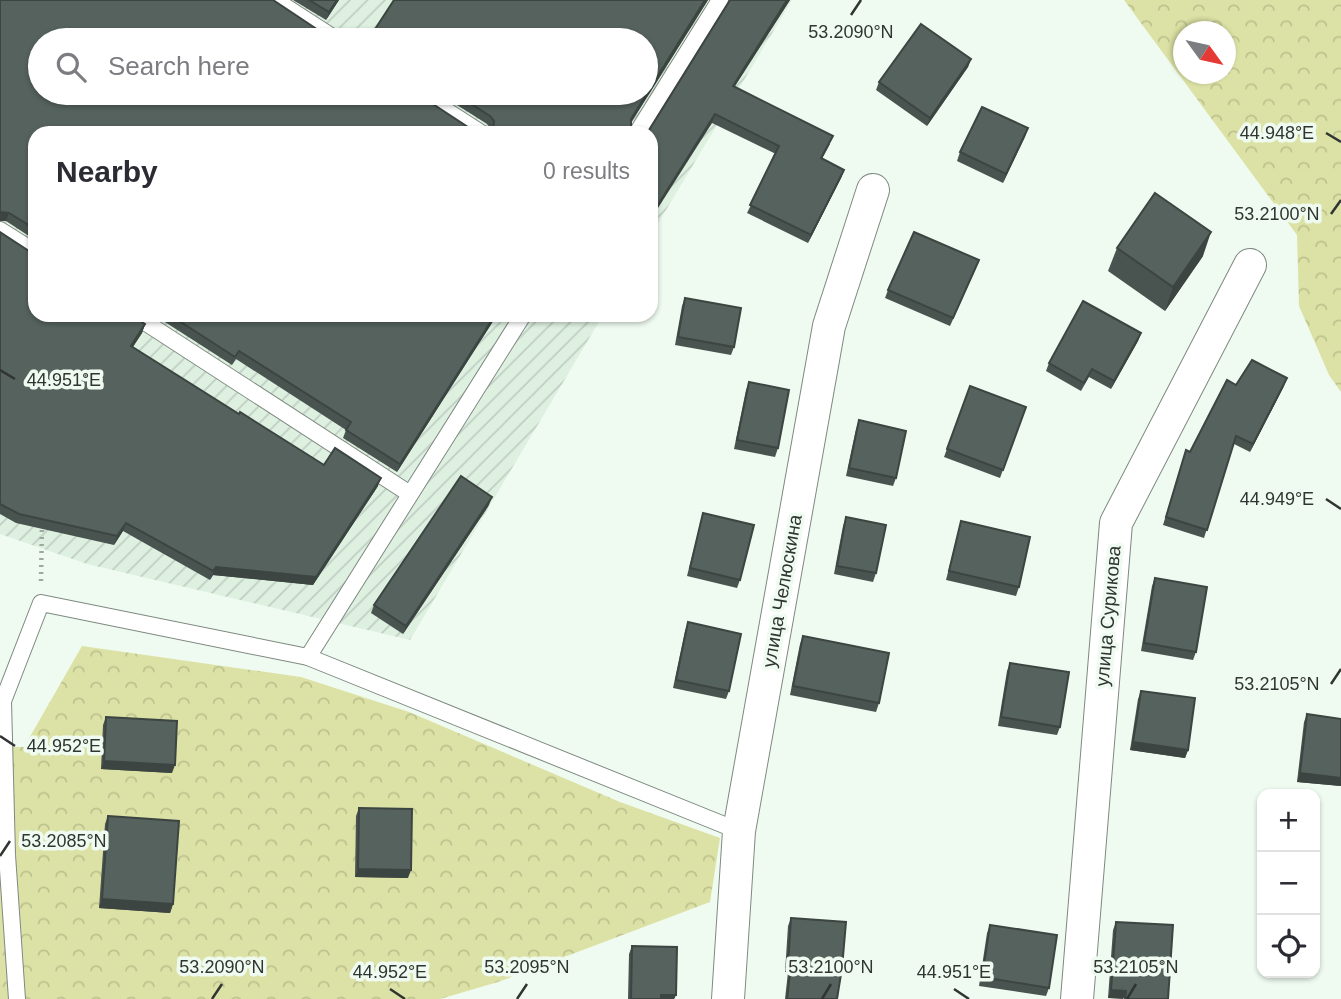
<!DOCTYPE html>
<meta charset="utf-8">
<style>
:root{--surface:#fff;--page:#f7f7f7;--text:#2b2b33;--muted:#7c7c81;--line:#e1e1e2}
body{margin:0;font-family:Arial,sans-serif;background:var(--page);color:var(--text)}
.controls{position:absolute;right:21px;bottom:21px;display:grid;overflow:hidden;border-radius:14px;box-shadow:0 2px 5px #0004}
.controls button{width:63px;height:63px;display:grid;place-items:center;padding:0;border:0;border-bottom:2px solid var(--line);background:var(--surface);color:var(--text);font:35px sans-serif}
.compass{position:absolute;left:1173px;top:21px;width:63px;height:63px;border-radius:50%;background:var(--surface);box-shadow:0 2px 5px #0004;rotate:123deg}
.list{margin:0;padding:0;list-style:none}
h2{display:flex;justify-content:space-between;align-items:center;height:91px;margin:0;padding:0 28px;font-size:30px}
h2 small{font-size:23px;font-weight:400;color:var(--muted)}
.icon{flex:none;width:38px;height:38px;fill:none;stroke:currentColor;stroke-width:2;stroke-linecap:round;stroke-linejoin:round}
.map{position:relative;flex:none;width:1341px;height:999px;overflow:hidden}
.search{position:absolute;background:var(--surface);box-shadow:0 2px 5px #0004;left:28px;top:28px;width:630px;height:77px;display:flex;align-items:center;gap:18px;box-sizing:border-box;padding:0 24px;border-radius:38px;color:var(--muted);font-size:26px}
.panel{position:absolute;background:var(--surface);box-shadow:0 2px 5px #0004;left:28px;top:126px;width:630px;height:196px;border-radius:21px}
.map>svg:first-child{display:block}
</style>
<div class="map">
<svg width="1341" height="999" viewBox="0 0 1341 999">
<defs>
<pattern id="industrial-furrows" width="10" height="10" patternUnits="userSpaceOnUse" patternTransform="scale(1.75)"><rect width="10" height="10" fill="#def1e1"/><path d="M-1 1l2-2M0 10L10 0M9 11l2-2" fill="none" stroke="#bfcfc2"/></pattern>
<pattern id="forest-crowns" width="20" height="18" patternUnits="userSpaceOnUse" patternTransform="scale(1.75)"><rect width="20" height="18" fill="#dce2a5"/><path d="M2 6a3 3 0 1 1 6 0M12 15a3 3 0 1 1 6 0" fill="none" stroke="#bdc28e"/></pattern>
</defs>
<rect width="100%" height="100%" fill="#effbf1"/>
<path fill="url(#industrial-furrows)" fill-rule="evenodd" d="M0 0H792L651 235V133H35V315H603L410 640 87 564 0 534ZM40 40H646V93H40Z"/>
<g fill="url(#forest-crowns)" fill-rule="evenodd">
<path d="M1124 0H1341V392L1329 375 1299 306 1297 235ZM1184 32H1226V74H1184Z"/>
<polygon points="82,646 301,677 409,712 620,802 720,838 710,902 498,982 440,999 0,999 0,747 24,747"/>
</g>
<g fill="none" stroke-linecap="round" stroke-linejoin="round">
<defs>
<g id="lane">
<polyline points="275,0 337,40"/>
<polyline points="419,93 481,133"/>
<polyline points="637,133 720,0"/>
<polyline points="0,230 35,252"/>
<polyline points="134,315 410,494"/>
<polyline points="308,657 523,315"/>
<polyline points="17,999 7,855 3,701 41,603 308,657 739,831"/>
</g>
<g id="street">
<polyline points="728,999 739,831 829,326 873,190"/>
<polyline points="1077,999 1116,523 1250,265"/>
</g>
</defs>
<use href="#lane" stroke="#7e8980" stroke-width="18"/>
<use href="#street" stroke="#7e8980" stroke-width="34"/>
<polyline stroke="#9ea7a0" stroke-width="4.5" stroke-dasharray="2 5" stroke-linecap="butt" points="41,581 42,523"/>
<use href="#lane" stroke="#fff" stroke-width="16"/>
<use href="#street" stroke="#fff" stroke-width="32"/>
</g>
<g fill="#495450">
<polygon points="0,0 318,30 315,36 35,133 35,240 6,221 0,221"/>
<polygon points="293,0 339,0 326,20"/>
<polygon points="394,0 708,0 631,123 490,133 491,129 487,124 438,93 646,93"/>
<polygon points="730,0 790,0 734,87 830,144 822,159 844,170 841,178 808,243 747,213 776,154 712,123 649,130"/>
<polygon points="971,59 968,67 927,126 876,90 879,82"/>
<polygon points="1028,128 1003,183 957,161 960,152"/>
<polygon points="0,232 145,324 142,333 133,347 239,414 324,465 378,486 313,585 213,575 210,580 123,531 114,545 16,523 0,514"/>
<polygon points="1117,248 1203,256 1165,311 1108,271"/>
<polygon points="976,268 950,326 885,298 888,290"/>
<polygon points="685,298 734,347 731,355 675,345 682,306"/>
<polygon points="154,315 497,315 397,472 343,438 346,430 236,359 232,365"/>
<polygon points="1141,333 1138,341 1111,389 1089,377 1081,391 1046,371 1049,363"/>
<polygon points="749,382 778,448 775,457 734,449 746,390"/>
<polygon points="970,386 1026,407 1000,478 944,457"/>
<polygon points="1284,386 1250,452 1234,444 1204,538 1163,525 1183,459 1190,452"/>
<polygon points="859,420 896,478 893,486 846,476 856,429"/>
<polygon points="489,505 403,634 371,613 374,605"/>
<polygon points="703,513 740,580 737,588 687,576"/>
<polygon points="846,517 876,573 873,582 834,574 843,526"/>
<polygon points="961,521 1019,587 1016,596 946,580"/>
<polygon points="1155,578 1196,652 1193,660 1141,651 1152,586"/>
<polygon points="688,622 729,691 726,699 673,688 685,631"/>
<polygon points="803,636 879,703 876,712 790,695 800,644"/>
<polygon points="1010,663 1060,727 1057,735 998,726 1007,671"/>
<polygon points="1141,691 1188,750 1185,758 1130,750 1138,699"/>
<polygon points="1307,714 1341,719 1341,786 1297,782 1304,722"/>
<polygon points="106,717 172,773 101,769 103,725"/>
<polygon points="359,808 408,878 355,877 356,816"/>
<polygon points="108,816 173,904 170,913 99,908 105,824"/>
<polygon points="791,918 837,999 785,999 788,972 785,972 788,926"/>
<polygon points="1116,922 1168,999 1108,998 1113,930"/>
<polygon points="990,925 1049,988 1046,996 979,986 987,933"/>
<polygon points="632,946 676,995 674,999 628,999 629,954"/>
</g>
<g fill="#3c4541">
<polygon points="337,0 339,0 326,20 329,12"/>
<polygon points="705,0 708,0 628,127 631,119"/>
<polygon points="787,0 790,0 730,94 733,86"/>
<polygon points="971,59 968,67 927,126 930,118"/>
<polygon points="715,114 712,123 651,219 651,216"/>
<polygon points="1028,128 1025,137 1003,183 1006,174"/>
<polygon points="844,170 841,178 808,243 811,235"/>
<polygon points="0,212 9,213 6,221 0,221"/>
<polygon points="1211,232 1203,256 1165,311 1173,287"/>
<polygon points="495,315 497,315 397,472 400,464"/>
<polygon points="145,324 142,333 128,354 131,346"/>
<polygon points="1141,333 1138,341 1111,389 1114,381"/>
<polygon points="1287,378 1284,386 1250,452 1253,444"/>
<polygon points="381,478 378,486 313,585 213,575 210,580 216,567"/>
<polygon points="492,497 489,505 403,634 406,626"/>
<polygon points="126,523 123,531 114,545 117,536"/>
<polygon points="1133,742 1188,750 1185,758 1130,750"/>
<polygon points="104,761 175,765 172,773 101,769"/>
<polygon points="1300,773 1341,778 1341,786 1297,782"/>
<polygon points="358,869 411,870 408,878 355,877"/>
<polygon points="102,899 173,904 170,913 99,908"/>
<polygon points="788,964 791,964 788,972 785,972"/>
<polygon points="1111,990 1126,991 1123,999 1108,998"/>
<polygon points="661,995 676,995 674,999 659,999"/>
</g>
<g fill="#55625d" stroke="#3c4541" stroke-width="2">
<polygon points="0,0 273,0 318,30 314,35 322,40 40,40 40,93 416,93 477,133 35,133 35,229 9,213 0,212"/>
<polygon points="309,0 337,0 329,12"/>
<polygon points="394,0 705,0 631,119 631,129 634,133 490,133 493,130 494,121 490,116 454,93 646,93 646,40 368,40"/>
<polygon points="730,0 787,0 733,86 833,136 821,158 844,170 811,235 750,205 779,146 715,114 651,216 651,133 646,133 649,130"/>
<polygon points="921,24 971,59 930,118 879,82"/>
<polygon points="982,107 1028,128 1006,174 960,152"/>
<polygon points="1155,193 1211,232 1173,287 1117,248"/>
<polygon points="0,232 32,253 35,253 35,315 131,315 145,324 131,346 239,414 240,412 324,465 335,448 381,478 316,577 216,567 213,571 126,523 117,536 19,514 0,504"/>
<polygon points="914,232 979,260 953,318 888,290"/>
<polygon points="685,298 741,308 734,347 678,337"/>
<polygon points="1083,301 1141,333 1114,381 1092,369 1084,383 1049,363"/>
<polygon points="170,315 495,315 400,464 346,430 351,422 239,351 235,357"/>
<polygon points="1252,360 1287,378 1253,444 1236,436 1207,530 1166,517 1186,450 1190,452 1227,380 1236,385"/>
<polygon points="749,382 789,390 778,448 737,440"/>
<polygon points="970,386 1026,407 1003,470 947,449"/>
<polygon points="859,420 906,431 896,478 849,468"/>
<polygon points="461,476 492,497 406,626 374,605"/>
<polygon points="703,513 754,525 740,580 690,568"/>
<polygon points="846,517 886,525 876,573 837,566"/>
<polygon points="961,521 1030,537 1019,587 949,571"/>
<polygon points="1155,578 1207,587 1196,652 1144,643"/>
<polygon points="688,622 741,634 729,691 676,680"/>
<polygon points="803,636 889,653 879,703 793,686"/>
<polygon points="1010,663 1069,672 1060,727 1001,717"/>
<polygon points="1141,691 1195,698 1188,750 1133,742"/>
<polygon points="1307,714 1341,719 1341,778 1300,773"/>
<polygon points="106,717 177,721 175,765 104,761"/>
<polygon points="359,808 412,809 411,870 358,869"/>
<polygon points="108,816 179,821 173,904 102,899"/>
<polygon points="791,918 846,922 842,968 837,999 787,999 791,964 788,964"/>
<polygon points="1116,922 1173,925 1168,999 1125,999 1126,991 1111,990"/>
<polygon points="990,925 1057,935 1049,988 982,977"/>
<polygon points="632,946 677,947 676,995 661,995 661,999 631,999"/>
</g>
<path fill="none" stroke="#303531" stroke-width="2.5" d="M851 15 861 0M1326 133 1341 142M1331 214 1341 200M0 370 15 379M1326 499 1341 509M1331 684 1341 669M0 736 15 746M0 856 10 841M390 989 405 999M954 989 969 999M212 999 222 984M517 999 527 984M822 999 831 984M1127 999 1136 984"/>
<g text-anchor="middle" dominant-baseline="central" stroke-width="7" stroke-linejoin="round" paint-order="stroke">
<g font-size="19" fill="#303531" stroke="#effbf1">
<text transform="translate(782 591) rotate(-80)">улица Челюскина</text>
<text transform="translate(1108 616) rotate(-85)">улица Сурикова</text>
</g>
</g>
<g font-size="18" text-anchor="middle" fill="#303531" stroke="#effbf1" stroke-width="7" stroke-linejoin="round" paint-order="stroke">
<text x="851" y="38">53.2090°N</text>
<text x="1277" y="139">44.948°E</text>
<text x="1277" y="220">53.2100°N</text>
<text x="64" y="386">44.951°E</text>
<text x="1277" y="505">44.949°E</text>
<text x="1277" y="690">53.2105°N</text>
<text x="64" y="752">44.952°E</text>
<text x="64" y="847">53.2085°N</text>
<text x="222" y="973">53.2090°N</text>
<text x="527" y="973">53.2095°N</text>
<text x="831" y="973">53.2100°N</text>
<text x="1136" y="973">53.2105°N</text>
<text x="390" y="978">44.952°E</text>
<text x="954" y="978">44.951°E</text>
</g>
</svg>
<div class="controls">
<button>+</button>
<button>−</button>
<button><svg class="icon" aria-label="locate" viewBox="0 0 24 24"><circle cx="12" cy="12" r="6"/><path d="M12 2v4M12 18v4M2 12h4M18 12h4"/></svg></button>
</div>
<svg class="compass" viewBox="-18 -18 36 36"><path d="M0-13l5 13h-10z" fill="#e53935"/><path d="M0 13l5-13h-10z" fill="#7c7c81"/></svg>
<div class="search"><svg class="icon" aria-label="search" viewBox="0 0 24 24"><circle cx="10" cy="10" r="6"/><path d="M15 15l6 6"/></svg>Search here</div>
<section class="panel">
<h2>Nearby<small>0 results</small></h2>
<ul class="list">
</ul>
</section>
</div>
